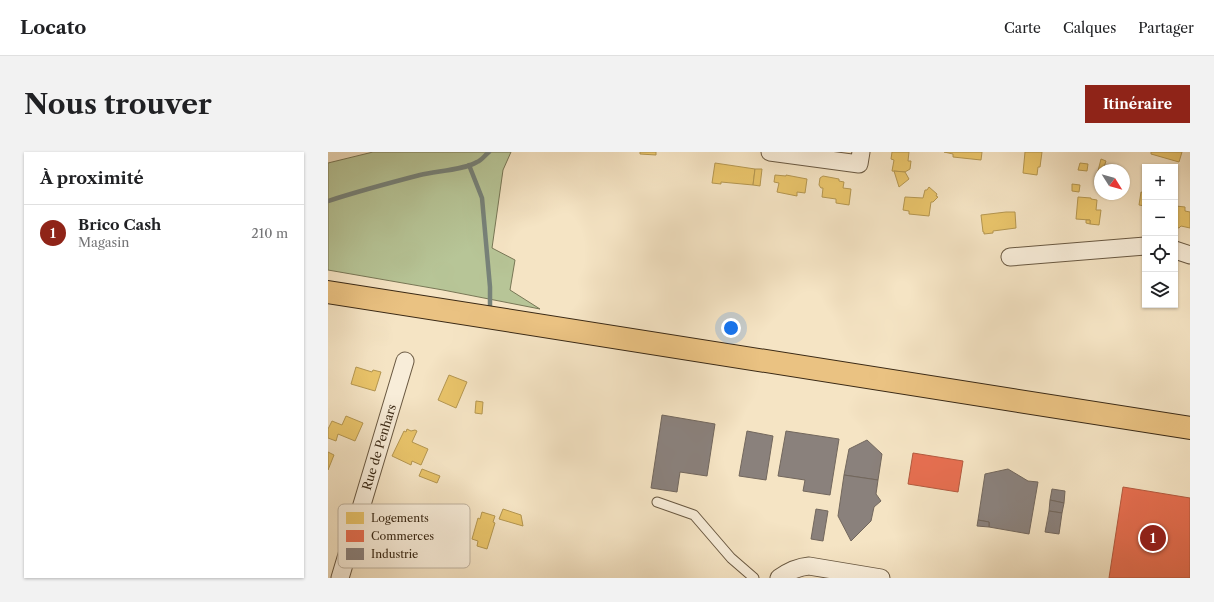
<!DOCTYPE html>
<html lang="fr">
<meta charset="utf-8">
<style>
:root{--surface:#fff;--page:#f2f2f2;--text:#202124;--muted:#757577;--line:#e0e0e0;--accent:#8f2418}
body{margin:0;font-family:"Libre Caslon Text",serif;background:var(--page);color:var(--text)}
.controls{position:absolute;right:12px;top:12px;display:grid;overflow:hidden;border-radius:0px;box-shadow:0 1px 3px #0004}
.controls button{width:36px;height:36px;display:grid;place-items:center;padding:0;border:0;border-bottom:1px solid var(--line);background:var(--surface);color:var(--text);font:20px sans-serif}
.compass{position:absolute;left:766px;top:12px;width:36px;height:36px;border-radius:50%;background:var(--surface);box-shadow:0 1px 3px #0004;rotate:127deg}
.you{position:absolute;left:403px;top:176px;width:14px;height:14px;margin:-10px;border:3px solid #fff;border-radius:50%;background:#1a73e8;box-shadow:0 0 0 6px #1a73e833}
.badge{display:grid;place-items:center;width:26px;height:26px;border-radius:50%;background:var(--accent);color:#fff;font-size:13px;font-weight:700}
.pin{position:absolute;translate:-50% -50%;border:2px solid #fff;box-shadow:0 1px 4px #0006}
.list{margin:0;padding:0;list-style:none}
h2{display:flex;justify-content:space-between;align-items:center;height:52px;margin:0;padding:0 16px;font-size:17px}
h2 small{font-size:13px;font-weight:400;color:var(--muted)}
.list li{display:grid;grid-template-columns:26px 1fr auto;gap:12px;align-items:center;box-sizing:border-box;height:56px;padding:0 16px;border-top:1px solid var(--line)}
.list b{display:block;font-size:15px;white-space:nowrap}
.list p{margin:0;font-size:13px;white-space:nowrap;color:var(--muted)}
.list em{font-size:13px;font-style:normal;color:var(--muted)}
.icon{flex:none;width:22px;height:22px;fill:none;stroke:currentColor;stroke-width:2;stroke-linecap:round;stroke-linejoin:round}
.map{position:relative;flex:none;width:862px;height:426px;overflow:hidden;border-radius:0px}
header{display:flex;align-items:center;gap:24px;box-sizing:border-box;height:56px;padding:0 20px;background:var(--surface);border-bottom:1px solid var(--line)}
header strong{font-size:19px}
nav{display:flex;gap:22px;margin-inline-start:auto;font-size:14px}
.intro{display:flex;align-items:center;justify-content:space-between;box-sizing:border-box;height:96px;padding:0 24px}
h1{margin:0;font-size:28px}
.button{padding:10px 18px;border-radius:0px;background:var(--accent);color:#fff;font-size:14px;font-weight:700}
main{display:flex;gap:24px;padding:0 24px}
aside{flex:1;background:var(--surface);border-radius:0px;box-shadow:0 1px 3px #0004}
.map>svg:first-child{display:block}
</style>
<header>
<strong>Locato</strong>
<nav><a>Carte</a><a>Calques</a><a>Partager</a></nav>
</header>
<div class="intro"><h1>Nous trouver</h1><a class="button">Itinéraire</a></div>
<main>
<aside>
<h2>À proximité<small></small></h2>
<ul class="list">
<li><span class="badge">1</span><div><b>Brico Cash</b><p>Magasin</p></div><em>210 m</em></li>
</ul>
</aside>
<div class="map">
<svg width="862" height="426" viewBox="0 0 862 426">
<rect width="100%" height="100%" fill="#f5e4c4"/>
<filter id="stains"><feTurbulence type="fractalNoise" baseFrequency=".005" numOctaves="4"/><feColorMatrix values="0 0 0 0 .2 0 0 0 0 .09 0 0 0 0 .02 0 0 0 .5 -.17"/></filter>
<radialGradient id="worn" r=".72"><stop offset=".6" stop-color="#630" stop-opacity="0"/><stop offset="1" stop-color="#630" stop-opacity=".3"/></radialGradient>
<polygon fill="#b7c597" stroke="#787756" points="45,0 183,0 175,18 164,96 187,108 182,138 212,157 115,138 0,118 0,11"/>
<g fill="#e9c46a" stroke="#b49650">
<polygon points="312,0 328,0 328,3 312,2"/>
<polygon points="564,0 581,0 580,9 583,9 582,17 577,20 564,19 566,8 563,7"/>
<polygon points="616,0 654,0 653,8 625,5 625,2"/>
<polygon points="697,0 714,0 712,15 710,15 709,23 695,21"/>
<polygon points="823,0 854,0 851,10 823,2"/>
<polygon points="773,7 778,9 775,18 772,18 772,20 770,19"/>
<polygon points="387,11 427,17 425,33 393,30 393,32 384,31"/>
<polygon points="752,11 760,12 759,19 750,18"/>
<polygon points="427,17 434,17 432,34 425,33"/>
<polygon points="566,19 577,20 581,27 571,35"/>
<polygon points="447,23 458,24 458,23 479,27 477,41 469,40 469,44 449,40 451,31 446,30"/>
<polygon points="495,24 511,27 511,29 516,30 515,36 523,37 521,53 508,51 508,47 494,45 495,36 493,36 491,33 492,26"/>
<polygon points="744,32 752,33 751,40 744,39"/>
<polygon points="601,35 609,42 608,44 610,45 605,50 603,50 601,64 581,62 581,59 575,58 577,45 595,46 597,38 599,38"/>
<polygon points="813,40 817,41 817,54 811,53"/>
<polygon points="750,45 763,46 763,47 769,48 768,58 773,58 771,73 762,72 762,68 748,67"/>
<polygon points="848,54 857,55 857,59 862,60 862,76 853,74 851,76 847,75 847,55"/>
<polygon points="678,60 687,60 688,76 665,79 665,81 656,82 656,80 655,80 653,63"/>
<polygon points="758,68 762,68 762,72 758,71"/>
<polygon points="28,215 44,220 45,218 53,220 47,239 23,232"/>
<polygon points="121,223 139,230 128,256 110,248"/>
<polygon points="148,249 155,250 154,262 147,261"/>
<polygon points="18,264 35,271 27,289 10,282 8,289 0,286 0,277 4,269 14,273"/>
<polygon points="79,277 83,279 87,278 89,279 84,290 100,297 93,313 84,309 83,313 64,304 76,279 78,280"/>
<polygon points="0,300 6,303 0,318"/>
<polygon points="94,317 112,324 109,331 91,324"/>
<polygon points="175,357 193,363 195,374 171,367"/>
<polygon points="154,360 167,364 165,370 167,371 159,397 149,394 150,389 144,387 150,366 152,367"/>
</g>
<g fill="#e76f51" stroke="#b35a3f">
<polygon points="585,301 635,309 630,340 580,332"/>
<polygon points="795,335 862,346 862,426 781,426"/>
</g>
<g fill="#8a817c" stroke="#72675d">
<polygon points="334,263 387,272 379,324 352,320 349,340 323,336"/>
<polygon points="419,279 445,284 438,328 411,324"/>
<polygon points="458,279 511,287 502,343 475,339 477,328 450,324"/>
<polygon points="539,288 554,302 550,328 516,323 521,297"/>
<polygon points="680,317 700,329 710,330 701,382 661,375 661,370 650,368 657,322"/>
<polygon points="516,323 550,328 548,342 553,349 546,355 543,369 523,389 510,364"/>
<polygon points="724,337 737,339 736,351 722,348"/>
<polygon points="722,348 736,351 734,361 721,359"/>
<polygon points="488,357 500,359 495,389 483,387"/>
<polygon points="721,359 734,361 731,382 717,380"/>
<polygon points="650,368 661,370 661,375 649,374"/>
</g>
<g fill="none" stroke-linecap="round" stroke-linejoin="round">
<g stroke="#778279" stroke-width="4.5">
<polyline points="141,13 154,46 162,135 162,155"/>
<path d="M0 49C31 39 61 31 92 23 108 19 136 18 149 10 154 8 157 3 161 0"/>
</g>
<defs>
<polyline id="service" points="329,350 366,363 403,406 426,426"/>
<g id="minor">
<polyline points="442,0 531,12 533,0"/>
<polyline points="847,98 862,103"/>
<polyline points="682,105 817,94"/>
<polyline points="12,426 77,209"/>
<path d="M451 426C461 419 469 415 481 414L553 426"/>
</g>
<polyline id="primary" points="0,140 862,276"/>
</defs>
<use href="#service" stroke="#695841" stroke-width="11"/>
<use href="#minor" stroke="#695841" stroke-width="19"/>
<use href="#primary" stroke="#3a2915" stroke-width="24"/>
<use href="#service" stroke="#f8edd9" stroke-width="9"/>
<use href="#minor" stroke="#f8edd9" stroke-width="17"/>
<use href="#primary" stroke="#eac282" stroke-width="22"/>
</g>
<g text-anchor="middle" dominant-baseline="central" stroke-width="4" stroke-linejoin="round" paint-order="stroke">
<g font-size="12" fill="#3a2915" stroke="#f8edd9">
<text transform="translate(51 295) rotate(-73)">Rue de Penhars</text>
</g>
</g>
<rect x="10" y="352" width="132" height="64" rx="6" fill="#f8edd9" stroke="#bfb29e" stroke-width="1"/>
<rect x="18" y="360" width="18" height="12" fill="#e9c46a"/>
<rect x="18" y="378" width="18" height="12" fill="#e76f51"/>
<rect x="18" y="396" width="18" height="12" fill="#8a817c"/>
<g font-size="11" fill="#3a2915">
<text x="43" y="370">Logements</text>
<text x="43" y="388">Commerces</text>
<text x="43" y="406">Industrie</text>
</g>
<rect width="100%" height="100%" filter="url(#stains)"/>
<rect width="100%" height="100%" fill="url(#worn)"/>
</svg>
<div class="controls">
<button>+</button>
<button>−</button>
<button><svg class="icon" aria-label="locate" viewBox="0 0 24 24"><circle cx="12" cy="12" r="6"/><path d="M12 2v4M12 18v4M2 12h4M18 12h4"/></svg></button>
<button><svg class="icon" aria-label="layers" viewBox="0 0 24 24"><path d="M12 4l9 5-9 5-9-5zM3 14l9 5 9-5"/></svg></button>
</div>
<svg class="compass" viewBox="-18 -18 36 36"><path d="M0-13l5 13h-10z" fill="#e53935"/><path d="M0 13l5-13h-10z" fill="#757577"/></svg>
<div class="you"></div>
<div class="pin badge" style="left:825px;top:386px">1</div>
</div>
</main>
